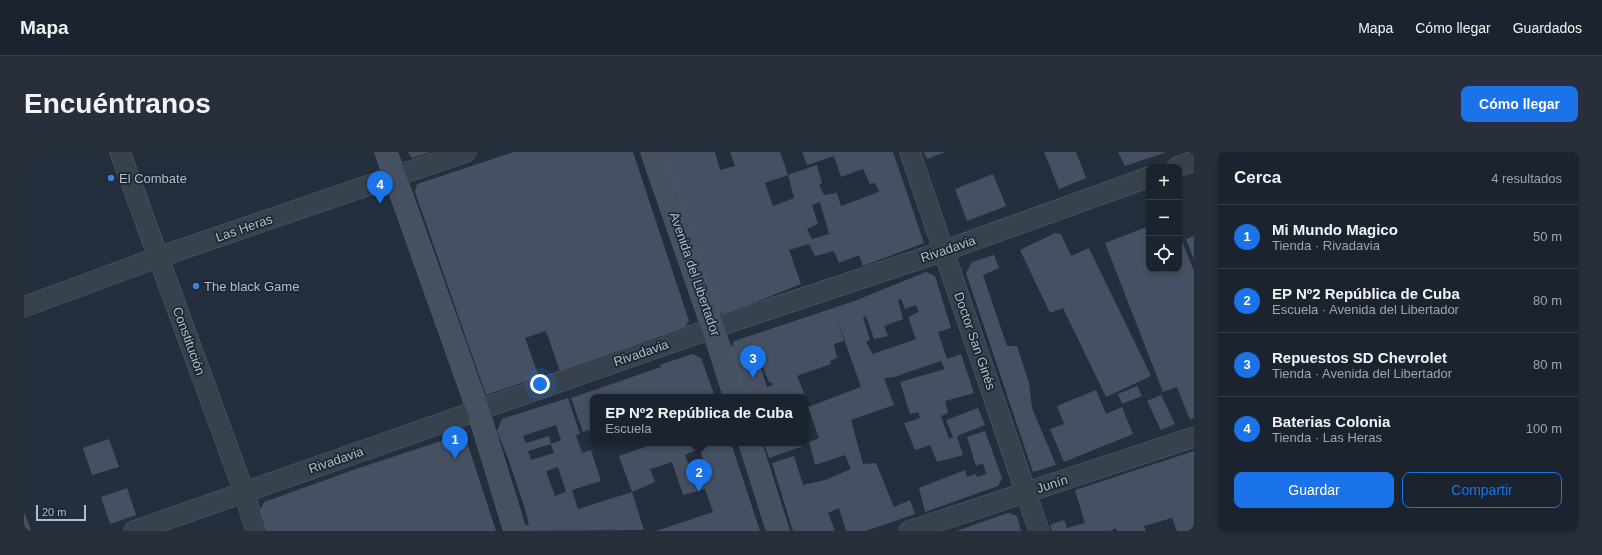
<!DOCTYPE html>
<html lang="es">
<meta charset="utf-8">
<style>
:root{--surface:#1b232e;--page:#282f3a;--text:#f1f3f6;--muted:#a0a4aa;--line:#39404a;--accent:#1a73e8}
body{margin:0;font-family:Helvetica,sans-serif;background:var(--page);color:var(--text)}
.controls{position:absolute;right:12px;top:12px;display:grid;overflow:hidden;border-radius:8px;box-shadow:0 2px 6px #0003}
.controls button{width:36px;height:36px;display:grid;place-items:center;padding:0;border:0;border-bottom:1px solid var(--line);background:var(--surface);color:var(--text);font:20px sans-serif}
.scale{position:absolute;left:12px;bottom:10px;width:50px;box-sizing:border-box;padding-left:4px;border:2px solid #b4bcc9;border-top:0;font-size:11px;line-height:14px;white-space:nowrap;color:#b4bcc9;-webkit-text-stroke:3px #1d2633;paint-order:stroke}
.you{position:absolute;left:516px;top:232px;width:14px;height:14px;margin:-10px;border:3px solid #fff;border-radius:50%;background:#1a73e8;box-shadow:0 0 0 6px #1a73e833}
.badge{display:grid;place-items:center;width:26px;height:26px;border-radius:50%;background:var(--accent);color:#fff;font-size:13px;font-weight:700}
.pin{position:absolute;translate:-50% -33px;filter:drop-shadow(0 1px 2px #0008)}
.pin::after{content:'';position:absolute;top:21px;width:14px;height:12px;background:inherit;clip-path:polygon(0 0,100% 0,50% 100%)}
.popup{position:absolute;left:566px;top:242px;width:218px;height:52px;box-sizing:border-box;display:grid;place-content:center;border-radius:8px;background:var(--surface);filter:drop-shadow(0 1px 3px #0005);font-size:13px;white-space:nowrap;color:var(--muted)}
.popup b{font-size:15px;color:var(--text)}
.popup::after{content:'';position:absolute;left:50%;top:100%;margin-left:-8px;border:8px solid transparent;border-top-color:var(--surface)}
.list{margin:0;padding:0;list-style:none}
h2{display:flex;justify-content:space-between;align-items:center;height:52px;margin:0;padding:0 16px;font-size:17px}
h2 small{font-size:13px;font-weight:400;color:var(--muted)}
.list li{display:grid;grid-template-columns:26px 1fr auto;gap:12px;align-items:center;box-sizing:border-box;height:64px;padding:0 16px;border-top:1px solid var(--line)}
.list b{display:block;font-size:15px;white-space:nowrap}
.list p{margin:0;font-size:13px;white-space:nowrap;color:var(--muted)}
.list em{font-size:13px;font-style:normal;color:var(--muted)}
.actions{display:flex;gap:8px;padding:12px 16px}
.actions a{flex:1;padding:9px 0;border:1px solid var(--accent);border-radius:8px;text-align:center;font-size:14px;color:var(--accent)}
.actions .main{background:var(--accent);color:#fff}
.icon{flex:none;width:22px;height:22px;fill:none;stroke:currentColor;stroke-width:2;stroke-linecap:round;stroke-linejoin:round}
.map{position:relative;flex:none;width:1170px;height:379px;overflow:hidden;border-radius:8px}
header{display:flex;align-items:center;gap:24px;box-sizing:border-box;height:56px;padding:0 20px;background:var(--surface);border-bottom:1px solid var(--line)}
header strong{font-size:19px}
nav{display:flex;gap:22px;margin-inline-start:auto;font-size:14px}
.intro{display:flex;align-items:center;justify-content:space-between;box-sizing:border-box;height:96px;padding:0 24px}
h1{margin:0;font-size:28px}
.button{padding:10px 18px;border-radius:8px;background:var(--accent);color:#fff;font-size:14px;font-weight:700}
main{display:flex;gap:24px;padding:0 24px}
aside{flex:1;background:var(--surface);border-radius:8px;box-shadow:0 2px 6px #0003}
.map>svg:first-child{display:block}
</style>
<header>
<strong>Mapa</strong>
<nav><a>Mapa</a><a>Cómo llegar</a><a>Guardados</a></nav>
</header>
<div class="intro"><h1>Encuéntranos</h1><a class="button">Cómo llegar</a></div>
<main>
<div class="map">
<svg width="1170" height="379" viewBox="0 0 1170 379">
<rect width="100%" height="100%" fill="#242f3e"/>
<g fill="#455162" fill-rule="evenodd">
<polygon points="384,0 406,0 388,6"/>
<polygon points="490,0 609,0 665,169 660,176 536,219 522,179 501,186 515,225 462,243 391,40 393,32"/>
<path d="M640 0H691L696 18 711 14 706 0H756L764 23 793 13 798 31 795 33 800 43 813 41 817 54 855 40 851 31 846 32 839 17 817 25 810 4 783 13 778 0H869L900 91 839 114 835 103 815 111 810 99 791 104 785 92 765 98 777 132 732 150 699 162 689 157 682 135 686 133ZM764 23 770 46 749 54 741 31ZM796 50 805 82 788 87 783 77 794 72 788 53Z"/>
<polygon points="900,0 922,0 903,7"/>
<polygon points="1020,0 1052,0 1062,26 1035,37"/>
<polygon points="1094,0 1143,0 1101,14"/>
<polygon points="969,22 982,54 943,69 931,37"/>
<polygon points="1125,74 1125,117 1155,117 1155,82 1170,119 1170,266 1166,268 1153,235 1139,240 1081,91"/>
<polygon points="1031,81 1037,82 1047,104 1065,96 1127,224 1082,245 1039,156 1026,161 996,98"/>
<polygon points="1170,84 1170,108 1162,87"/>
<polygon points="970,103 975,116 959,123 983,194 993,194 1005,231 1008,256 1032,313 1009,320 942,121 948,110"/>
<path d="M902 120 911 124 927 176 914 180 923 207 937 202 950 241 921 249 924 261 917 264 925 287 929 285 922 268 954 256 961 273 933 284 939 303 913 310 906 293 891 298 880 271 896 266 894 260 886 262 876 230 921 217 917 209 870 225 860 226 870 253 827 268 839 312 852 311 870 355 886 348 891 362 842 379H822L815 356 804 361 811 379H769L748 311 770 304 779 333 801 328 827 317 821 303 791 313 785 290 795 286 784 255 837 235 813 167 820 189 810 192 813 206 806 209 807 212 773 224 783 248 781 249V245H723L707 196 710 189 833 148ZM877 147 881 157 892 153 895 160 884 165 892 187 849 202 842 190 846 188 839 165 842 164 850 187 864 184 860 174 879 167 874 148ZM722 199 724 213 722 214 718 201ZM736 208 745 230 750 232 743 235 735 210 731 211V209Z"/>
<polygon points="668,202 677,206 691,245 569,245 569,290 565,278 559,280 547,246 637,215 636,213"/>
<polygon points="1113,234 1118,244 1098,252 1094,242"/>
<polygon points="1072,238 1082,262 1098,255 1109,282 1040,310 1026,277 1040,272 1033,254"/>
<polygon points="1137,243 1151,272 1137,278 1123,249"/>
<path d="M544 246 556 282 552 283 558 301 567 298 577 329 548 338 554 357 608 340 620 378 503 379 501 374 505 372 500 354 484 306 473 279 478 267ZM532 273 537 288 527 292 530 301 507 308 504 299 527 292 525 284 502 291 499 284ZM534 315 542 340 531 344 522 319Z"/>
<polygon points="961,279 978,326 974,334 901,360 895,336 941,318 943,325 952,322 953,325 962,322 959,311 952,314 943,285"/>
<polygon points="435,283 442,287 472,379 241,379 235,360 240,350 332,317"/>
<polygon points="85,287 95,315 68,323 59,296"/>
<path d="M632 291H707L736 379H632L689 360 681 337 659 343 648 310 626 317 631 330 608 340 595 304ZM675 297 681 313 666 318 661 303Z"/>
<polygon points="740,291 779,291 780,294 745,306"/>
<polygon points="1170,299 1170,379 1153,379 1148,366 1120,374 1122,379 1093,379 1092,376 1086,379 1028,379 1026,373 1040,368 1043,376 1061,371 1051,338"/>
<polygon points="103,336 112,363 86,372 77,345"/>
<polygon points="0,360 5,372 7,379 0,379"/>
<polygon points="984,361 993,364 997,379 932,379"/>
</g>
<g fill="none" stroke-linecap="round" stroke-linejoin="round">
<defs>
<g id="minor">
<polyline points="96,0 220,340 232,379"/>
<polyline points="886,0 1015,379"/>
<polyline points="1153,15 1170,9"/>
<polyline points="0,155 135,105 442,0"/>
<polyline points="110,379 689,176 920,99 1125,25"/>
<polyline points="885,379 1170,285"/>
</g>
<g id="secondary">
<polyline points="362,0 454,258 491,379"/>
<polyline points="628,0 689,176 711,245"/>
<polyline points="726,291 754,379"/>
</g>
</defs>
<use href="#minor" stroke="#565f6c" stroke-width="21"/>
<use href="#secondary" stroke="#565f6c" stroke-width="23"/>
<use href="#minor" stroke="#38414e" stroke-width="20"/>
<use href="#secondary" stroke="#465061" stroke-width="22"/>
</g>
<g fill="#3f7fe0" stroke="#1d2633" stroke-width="1.5">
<circle cx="87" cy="26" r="4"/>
<circle cx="172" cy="134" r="4"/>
</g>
<g text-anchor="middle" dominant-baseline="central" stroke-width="3.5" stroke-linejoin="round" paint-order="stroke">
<g font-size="13" fill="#b4bcc9" stroke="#1d2633" text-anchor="start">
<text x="95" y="26">El Combate</text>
<text x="180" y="134">The black Game</text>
</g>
<g font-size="13" fill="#b4bcc9" stroke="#1d2633">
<text transform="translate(220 76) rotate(-19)">Las Heras</text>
<text transform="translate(924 97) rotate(-19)">Rivadavia</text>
<text transform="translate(671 122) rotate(71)">Avenida del Libertador</text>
<text transform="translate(165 189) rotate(70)">Constitución</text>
<text transform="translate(951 189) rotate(71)">Doctor San Ginés</text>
<text transform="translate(617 201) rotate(-19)">Rivadavia</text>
<text transform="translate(312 308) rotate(-19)">Rivadavia</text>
<text transform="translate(1028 332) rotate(-18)">Junín</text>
</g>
</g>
</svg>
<div class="controls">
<button>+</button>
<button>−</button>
<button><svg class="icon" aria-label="locate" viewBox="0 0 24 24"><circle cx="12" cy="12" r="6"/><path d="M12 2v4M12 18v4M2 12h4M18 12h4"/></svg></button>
</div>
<div class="scale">20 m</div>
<div class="you"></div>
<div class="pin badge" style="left:431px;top:307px">1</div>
<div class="pin badge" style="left:675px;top:340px">2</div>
<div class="popup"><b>EP Nº2 República de Cuba</b>Escuela</div>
<div class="pin badge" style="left:729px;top:226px">3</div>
<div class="pin badge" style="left:356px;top:52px">4</div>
</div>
<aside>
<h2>Cerca<small>4 resultados</small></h2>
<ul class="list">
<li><span class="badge">1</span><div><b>Mi Mundo Magico</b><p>Tienda · Rivadavia</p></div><em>50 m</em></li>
<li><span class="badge">2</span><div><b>EP Nº2 República de Cuba</b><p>Escuela · Avenida del Libertador</p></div><em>80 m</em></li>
<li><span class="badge">3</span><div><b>Repuestos SD Chevrolet</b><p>Tienda · Avenida del Libertador</p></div><em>80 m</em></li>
<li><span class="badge">4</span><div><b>Baterias Colonia</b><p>Tienda · Las Heras</p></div><em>100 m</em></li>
</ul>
<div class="actions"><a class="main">Guardar</a><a>Compartir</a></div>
</aside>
</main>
